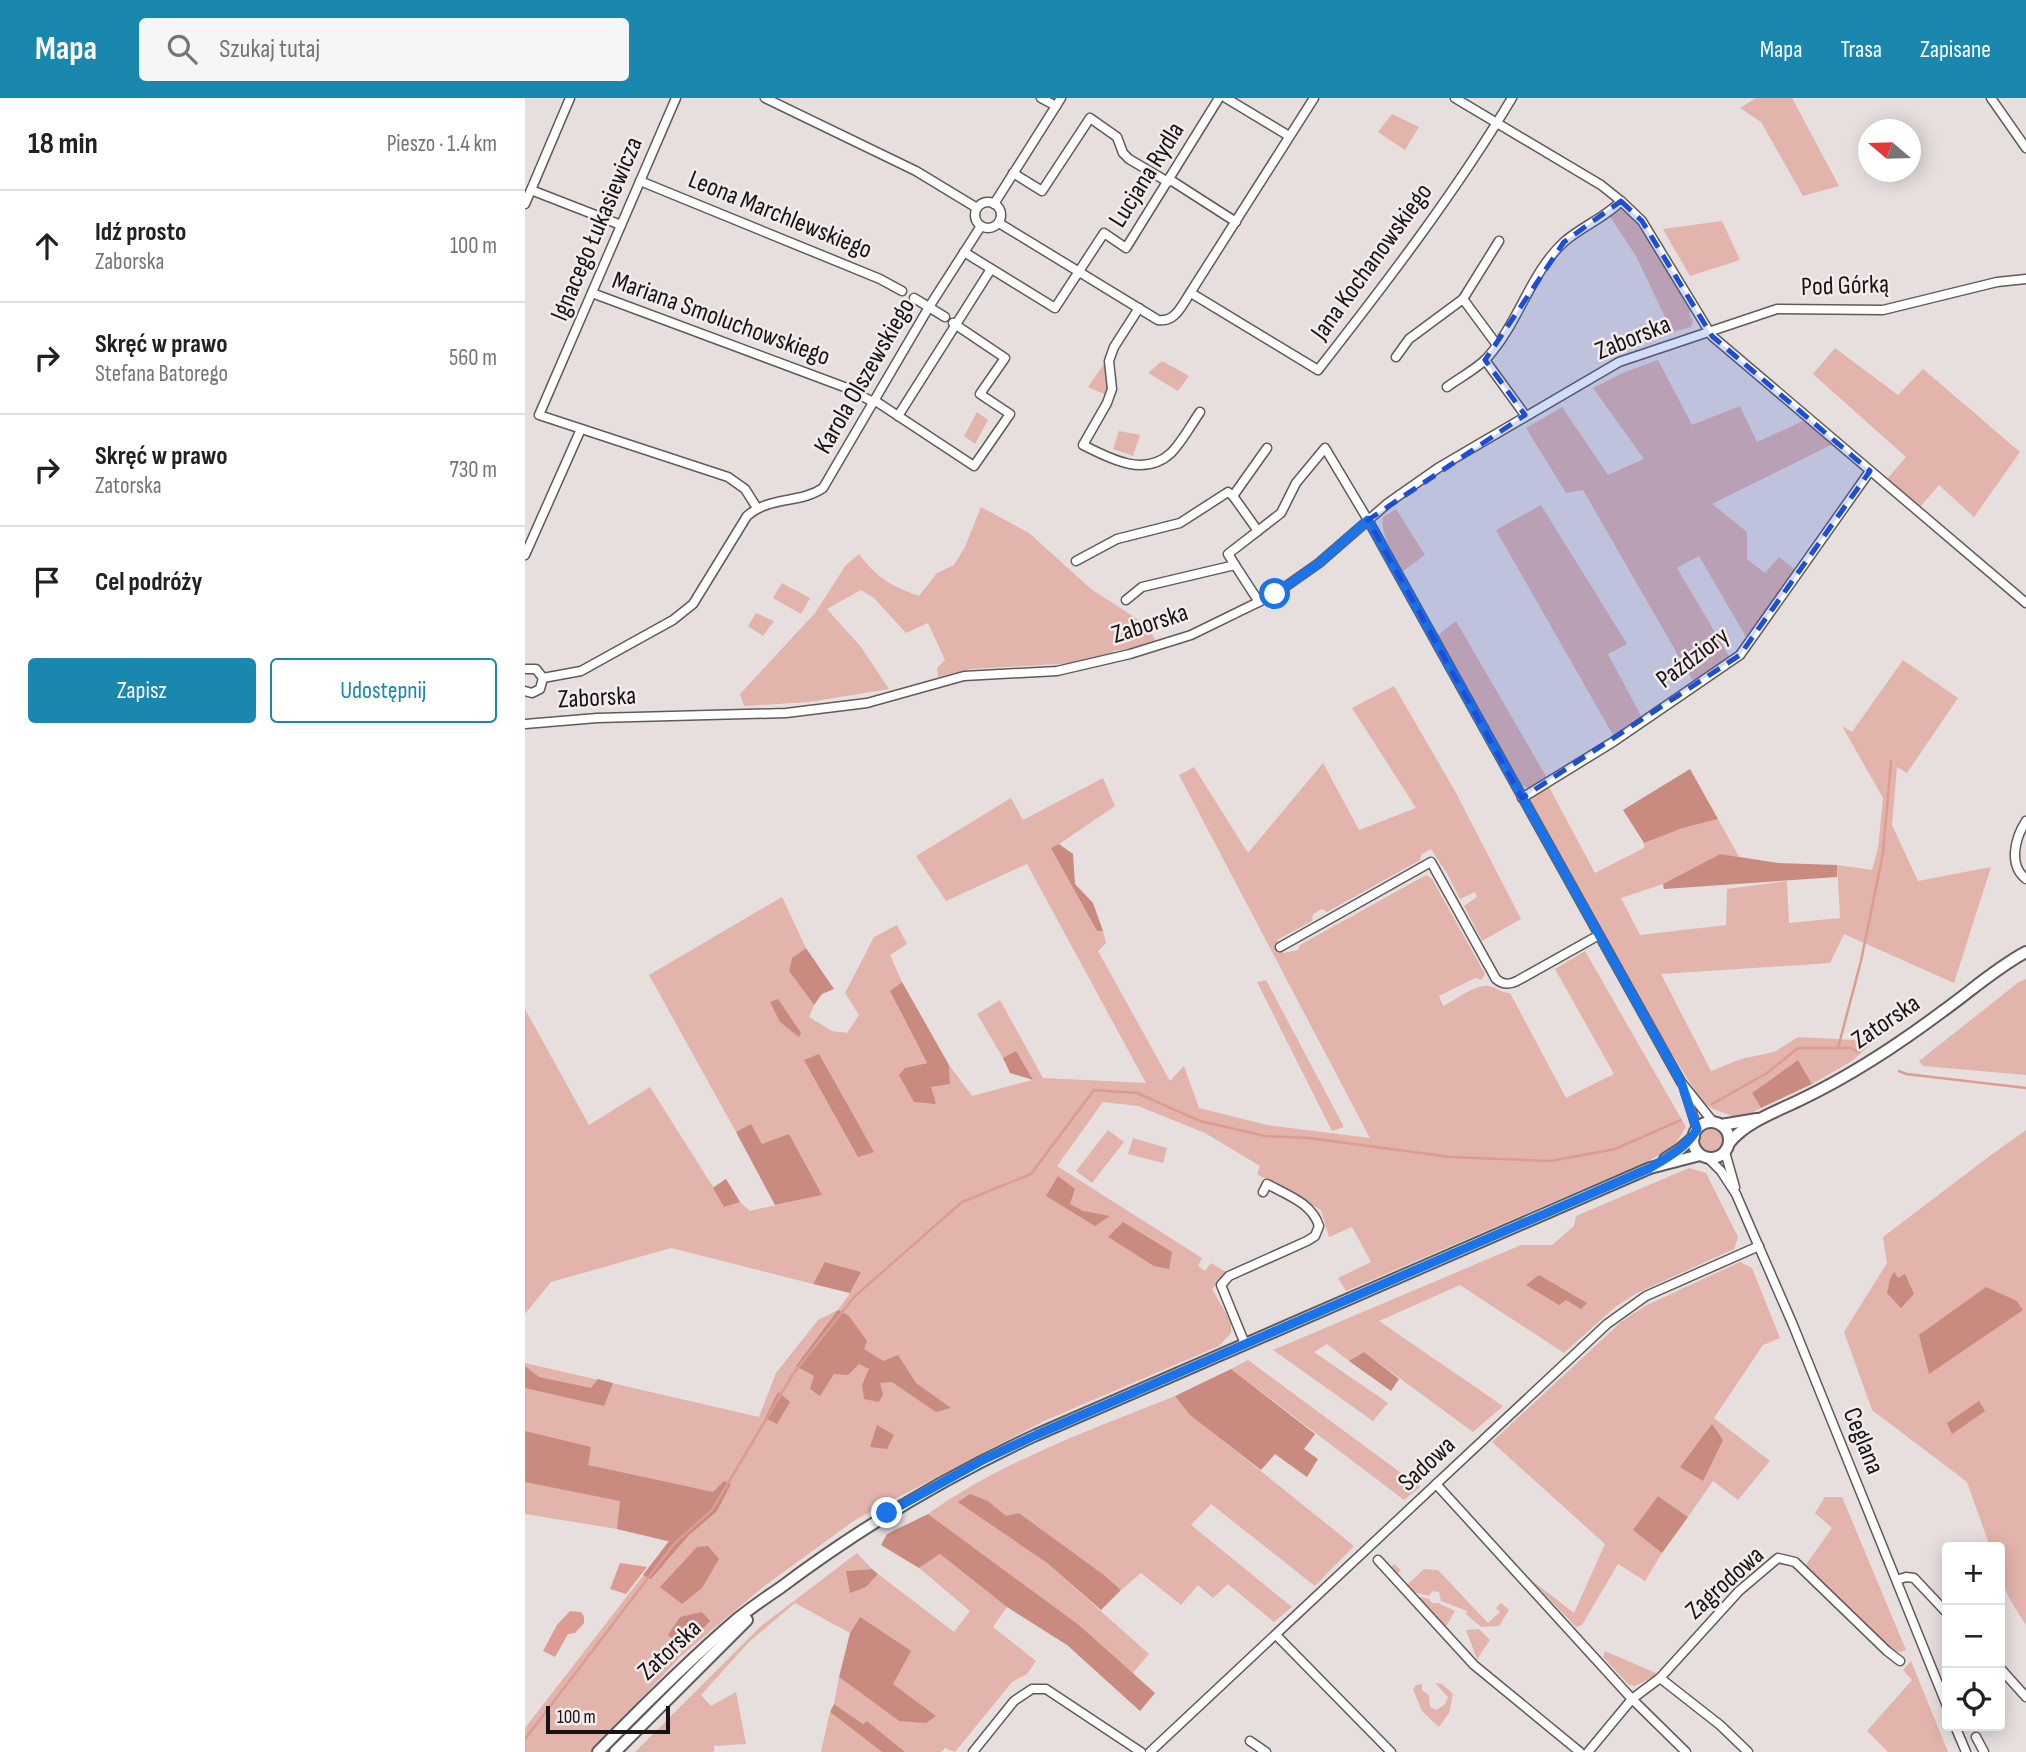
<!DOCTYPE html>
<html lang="pl">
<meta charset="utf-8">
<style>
:root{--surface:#fff;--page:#f6f6f6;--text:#202124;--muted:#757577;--line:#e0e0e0;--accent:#1987ae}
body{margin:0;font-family:"Sofia Sans Condensed",sans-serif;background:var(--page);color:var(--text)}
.controls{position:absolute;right:21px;bottom:21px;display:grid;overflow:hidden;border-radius:7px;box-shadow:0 4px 18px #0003}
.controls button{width:63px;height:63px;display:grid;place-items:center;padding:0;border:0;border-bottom:2px solid var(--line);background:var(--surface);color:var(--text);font:35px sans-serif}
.compass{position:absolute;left:1333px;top:21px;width:63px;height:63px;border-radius:50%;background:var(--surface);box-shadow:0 4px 18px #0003;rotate:289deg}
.scale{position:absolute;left:21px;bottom:18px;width:124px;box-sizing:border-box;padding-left:7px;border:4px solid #161414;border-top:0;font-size:19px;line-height:24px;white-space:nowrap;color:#161414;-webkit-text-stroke:5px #f3eceb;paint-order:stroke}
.stop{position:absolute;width:21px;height:21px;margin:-16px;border:5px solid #1a73e8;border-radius:50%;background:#fff}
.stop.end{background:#1a73e8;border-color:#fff;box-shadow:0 2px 7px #0008}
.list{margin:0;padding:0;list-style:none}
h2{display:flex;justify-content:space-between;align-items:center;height:91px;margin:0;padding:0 28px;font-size:30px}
h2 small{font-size:23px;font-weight:400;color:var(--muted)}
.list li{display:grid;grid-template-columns:46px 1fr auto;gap:21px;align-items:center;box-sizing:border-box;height:112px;padding:0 28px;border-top:2px solid var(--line)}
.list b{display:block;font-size:26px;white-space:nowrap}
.list p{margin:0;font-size:23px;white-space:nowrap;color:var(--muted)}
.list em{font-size:23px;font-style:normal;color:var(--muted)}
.actions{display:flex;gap:14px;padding:21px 28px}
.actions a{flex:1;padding:16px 0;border:2px solid var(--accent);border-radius:7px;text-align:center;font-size:24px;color:var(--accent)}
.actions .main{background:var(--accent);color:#fff}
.icon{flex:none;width:38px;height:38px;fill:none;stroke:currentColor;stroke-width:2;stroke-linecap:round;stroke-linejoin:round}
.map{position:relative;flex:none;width:1501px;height:1654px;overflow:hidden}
header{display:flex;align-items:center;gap:42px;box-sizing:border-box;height:98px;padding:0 35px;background:var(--accent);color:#fff}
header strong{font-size:33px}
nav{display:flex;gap:38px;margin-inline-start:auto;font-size:24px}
.search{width:490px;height:63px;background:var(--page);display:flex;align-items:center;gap:18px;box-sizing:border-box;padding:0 24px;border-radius:7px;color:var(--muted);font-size:26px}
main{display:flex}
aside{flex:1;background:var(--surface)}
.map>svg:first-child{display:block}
</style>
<header>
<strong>Mapa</strong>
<div class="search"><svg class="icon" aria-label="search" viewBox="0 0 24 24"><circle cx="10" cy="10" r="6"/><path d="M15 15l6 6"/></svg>Szukaj tutaj</div>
<nav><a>Mapa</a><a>Trasa</a><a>Zapisane</a></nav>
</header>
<main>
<aside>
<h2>18 min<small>Pieszo · 1.4 km</small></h2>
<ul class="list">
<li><svg class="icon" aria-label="ahead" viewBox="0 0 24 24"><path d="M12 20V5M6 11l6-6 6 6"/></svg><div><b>Idź prosto</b><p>Zaborska</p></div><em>100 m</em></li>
<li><svg class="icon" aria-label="right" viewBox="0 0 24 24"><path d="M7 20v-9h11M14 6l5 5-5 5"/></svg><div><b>Skręć w prawo</b><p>Stefana Batorego</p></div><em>560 m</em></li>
<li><svg class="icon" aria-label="right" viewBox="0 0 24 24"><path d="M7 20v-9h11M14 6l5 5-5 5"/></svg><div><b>Skręć w prawo</b><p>Zatorska</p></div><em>730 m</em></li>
<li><svg class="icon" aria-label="arrive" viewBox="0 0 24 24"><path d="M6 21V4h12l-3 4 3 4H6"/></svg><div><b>Cel podróży</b></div></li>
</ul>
<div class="actions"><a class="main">Zapisz</a><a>Udostępnij</a></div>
</aside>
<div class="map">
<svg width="1501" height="1654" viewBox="0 0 1501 1654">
<rect width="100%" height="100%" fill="#e6dfde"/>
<g fill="#e2b4ac">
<polygon points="1231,0 1267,0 1314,88 1278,98 1236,24 1215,10"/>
<polygon points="867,16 894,29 880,52 853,34"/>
<polygon points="1096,107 1114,125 1167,212 1164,215 1168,223 1166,229 1147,234 1111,158 1084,117"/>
<polygon points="1197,123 1215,162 1165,178 1138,131"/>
<polygon points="1310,250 1373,297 1398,271 1495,354 1449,419 1414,387 1395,409 1362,381 1381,359 1288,276"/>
<polygon points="587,254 584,298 563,289"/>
<polygon points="1133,262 1167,327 1215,308 1232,344 1278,323 1310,345 1187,406 1222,434 1222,461 1240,475 1254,459 1270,472 1221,539 1174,458 1152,470 1204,558 1168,583 1058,392 1041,395 1001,330 1037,309 1083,377 1119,361 1068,290 1100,274"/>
<polygon points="637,263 664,278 653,293 623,275"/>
<polygon points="452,314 463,322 450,346 439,338"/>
<polygon points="594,333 615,337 608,358 588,351"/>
<polygon points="1016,407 1102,546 1083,556 1116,618 1088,637 971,432"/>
<path d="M456 409 504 435 566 491 620 526 632 544 613 550 588 553V557L551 565 446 571 413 579 412 570 420 562 403 525 381 535 349 500 336 492 302 511 336 549 364 591 284 604 219 608 215 596 290 515 321 467 334 456C352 480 366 488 394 498L412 475 429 467 440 449Z"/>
<path d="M871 411 900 457 878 473C870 457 855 438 858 419Z"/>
<polygon points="257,485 285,500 276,516 248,500"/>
<polygon points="231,515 249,523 238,538 223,528"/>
<polygon points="931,523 1022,680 1004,691 997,687 913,537"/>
<polygon points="1378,562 1433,600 1382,675 1372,669 1367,727 1393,783 1466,769 1429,885 1319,836 1305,865 1136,876 1186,973 1216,961 1249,954 1273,939 1350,943 1327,963 1287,986 1273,962 1227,995 1236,1010 1216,1021 1188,1011 1177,1004 1135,937 1004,702 1024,689 1070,775 1119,750 1119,745 1158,730 1193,721 1214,759 1195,756 1138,786 1096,800 1115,837 1201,827 1202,791 1262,783 1264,825 1315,820 1312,767 1347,772 1353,750 1358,700 1317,628 1327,634"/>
<path d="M869 588 930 693 996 821 957 843 939 808 952 799 950 794 935 801 923 777 906 751 897 756 895 762 802 814 797 811 788 816 787 823 752 842 758 855 773 852 775 847 901 777 907 781 960 876 957 882 950 880 914 898 918 908C930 903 949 886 964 888 972 890 977 895 985 895L1041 1000 1089 976 1030 871 1060 853 1161 1029 1148 1050 1121 1064 821 1193 813 1180 846 1164 827 1129 804 1139 796 1112 732 1076 735 1068 680 1035 613 1008 578 1004 532 1068 677 1160 673 1168 680 1173 686 1165 701 1174 687 1191 706 1224V1235L694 1248 519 1323 330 1422 238 1489 156 1558 67 1654H0V1630L144 1444 92 1431 0 1416V1265L234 1319 251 1275 293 1222 313 1212 325 1195 336 1174 301 1164 288 1186 146 1150 26 1184 0 1216V911L64 1027 125 989 188 1089 201 1081 215 1104 225 1113 296 1097 237 1046 226 1027 211 1034 124 877 257 799 281 850 267 860 264 873 289 907 284 919 307 933 322 935 334 917 320 895 349 839 372 827 382 846 365 857 377 884 365 893 402 965 380 970 406 988 425 986 424 967 447 998 507 982 491 954 478 960 452 916 475 902 518 980 621 985 502 766 421 803 391 758 486 700 498 722 578 680 590 708 527 751 572 833H578L581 845 573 853 645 983 659 968 674 1010 742 1027 845 1040 654 677 669 669 723 755 798 665 834 732 891 710 827 610Z"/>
<polygon points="1501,881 1501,977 1398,968 1394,963 1494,884"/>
<polygon points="741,882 819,1029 807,1033 732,884"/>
<circle cx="1186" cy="1043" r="12"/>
<polygon points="583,1032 599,1044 567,1085 551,1073"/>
<path d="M1501 1032V1527C1480 1494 1475 1489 1475 1449H1465L1442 1384 1347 1312 1319 1234 1362 1165 1358 1139 1466 1057Z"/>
<polygon points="608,1040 642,1050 638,1065 603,1056"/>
<polygon points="1164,1070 1181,1075 1213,1139 1209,1151 1112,1195 1090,1209 1039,1255 935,1187 854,1223 978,1308 948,1334 839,1254 824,1263 802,1246 789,1254 863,1305 848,1323 748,1252 996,1147 1027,1147 1049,1128 1051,1118"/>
<polygon points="1215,1164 1227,1170 1255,1240 1238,1247 1189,1320 1245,1363 1213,1402 1188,1383 1163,1419 1133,1398 1109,1432 1137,1455 1120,1483 1093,1466 1057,1527 1051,1529 1005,1481 1049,1515 1080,1446 967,1344 1096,1224 1120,1208"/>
<polygon points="723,1262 895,1389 879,1402 706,1271"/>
<path d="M650 1298 666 1317 829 1448 790 1488 686 1406 666 1427 767 1509 749 1524 703 1486 688 1500 673 1487 656 1507 616 1475 596 1492 579 1477 494 1415 481 1419 463 1403H434L522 1465 624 1556 607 1576 554 1527 403 1416C477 1363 566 1332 650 1298Z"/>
<polygon points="1300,1399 1317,1399 1381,1552 1375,1554 1365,1551 1280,1468 1307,1430 1290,1415"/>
<polygon points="332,1455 347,1471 321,1473 341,1489 353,1476 429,1534 445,1513 394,1470 415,1456 482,1509 468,1529 511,1563 502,1576 487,1584 430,1654 420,1650 416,1654 380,1654 342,1623 338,1626 309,1606 314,1579 374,1623 411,1619 368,1586 335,1519 325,1535 270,1505 224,1544 176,1597 186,1608 211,1594 221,1646 189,1648 189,1654 110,1654 236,1528"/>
<polygon points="869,1466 876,1472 872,1476 882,1487 899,1471 913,1472 963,1525 975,1514 971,1510 976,1505 984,1512 974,1528 956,1529 941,1516 942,1513 916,1503 914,1494 908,1493 904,1498 884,1493 864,1471"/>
<polygon points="887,1497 904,1501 907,1505 913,1505 930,1513 919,1532"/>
<polygon points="954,1531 965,1542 952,1561 941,1532"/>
<polygon points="1080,1553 1133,1576 1110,1588 1104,1587 1078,1559"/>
<polygon points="1386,1563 1423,1654 1363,1654 1342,1633 1387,1582 1378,1572"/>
<polygon points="910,1585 917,1586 928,1596 924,1615 914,1629 897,1613 888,1591 891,1587 897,1586 897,1592 904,1597 905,1609 912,1612 920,1606 923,1599"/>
<polygon points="305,1614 357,1654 296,1654"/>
</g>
<g fill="#c98a80">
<polygon points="1165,671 1193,721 1158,730 1119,745 1098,712"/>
<polygon points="534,746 548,756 550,786 568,805 578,833 572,833 526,750"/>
<polygon points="1195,756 1253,765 1312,767 1312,779 1139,791 1138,786"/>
<polygon points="281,850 309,891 297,896 289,907 264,873 267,860"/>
<polygon points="377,884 424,967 425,986 406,989 411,1006 389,1004 374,977 380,970 402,965 365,893"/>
<polygon points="253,901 276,935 274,939 255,924 245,904"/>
<polygon points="491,953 508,982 485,975 478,960"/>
<polygon points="294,956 349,1054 333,1059 279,962"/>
<polygon points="1273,962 1287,986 1236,1010 1227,995"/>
<polygon points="226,1026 237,1046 264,1036 297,1097 250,1107 211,1034"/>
<polygon points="533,1078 550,1091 545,1106 558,1113 585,1118 570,1128 521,1098"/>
<polygon points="201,1081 215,1104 199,1109 188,1090"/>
<polygon points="598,1124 647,1154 644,1171 629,1168 583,1139"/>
<polygon points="300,1164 336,1174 325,1195 288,1186"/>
<polygon points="1369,1174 1373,1180 1380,1176 1389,1196 1376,1210 1362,1195 1365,1181"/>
<polygon points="1014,1177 1062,1205 1056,1211 1041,1202 1034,1207 1001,1187"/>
<polygon points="1461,1189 1492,1203 1498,1212 1404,1276 1394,1237"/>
<polygon points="313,1212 324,1218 342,1243 339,1251 358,1263 373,1257 391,1285 426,1310 411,1314 367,1284 355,1285 358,1296 354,1304 339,1301 337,1287 344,1271 334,1266 323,1277 309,1276 295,1298 285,1291 289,1278 271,1268"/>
<polygon points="839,1254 874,1281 866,1293 824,1263"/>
<polygon points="0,1268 14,1279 66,1290 73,1281 88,1285 79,1308 0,1290"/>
<polygon points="706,1271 790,1336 779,1351 793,1361 782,1379 750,1356 736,1372 665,1317 650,1298"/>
<polygon points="253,1294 265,1304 252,1326 240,1320"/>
<polygon points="1454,1303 1460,1313 1427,1336 1422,1325"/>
<polygon points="1187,1326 1198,1342 1178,1383 1155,1369"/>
<polygon points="352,1327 369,1337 362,1351 345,1349"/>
<polygon points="0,1333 66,1349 63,1367 188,1394 199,1383 206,1386 192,1413 163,1438 126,1481 118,1477 144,1443 92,1431 95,1403 0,1384"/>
<polygon points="445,1396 463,1403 481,1418 494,1415 579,1477 596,1492 576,1512 522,1465 433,1404"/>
<polygon points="1133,1398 1163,1419 1137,1455 1108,1432"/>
<polygon points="403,1416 554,1527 630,1595 615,1613 542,1547 482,1509 415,1456 394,1470 356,1447 362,1436"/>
<polygon points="183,1448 194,1461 177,1490 157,1506 135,1489 172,1449"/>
<polygon points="347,1471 353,1476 341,1489 325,1495 321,1473"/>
<polygon points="177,1514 185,1523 159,1550 143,1537 155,1519"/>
<polygon points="335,1519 386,1553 368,1586 411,1618 401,1625 374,1623 314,1579 325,1535"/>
<polygon points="309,1606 338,1626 342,1623 380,1654 357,1654 305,1614"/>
</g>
<g fill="#dd9c92">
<polygon points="95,1465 122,1469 101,1496 85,1491"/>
<polygon points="45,1513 56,1514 59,1518 59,1525 50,1535 43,1536 30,1559 18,1553 32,1527"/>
</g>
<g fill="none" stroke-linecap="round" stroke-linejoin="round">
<g stroke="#dd9c92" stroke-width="2.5">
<polyline points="1313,950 1336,863 1358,755 1366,663"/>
<polyline points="1374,973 1381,976 1501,990"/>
<polyline points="1187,1006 1242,975 1273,950 1326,950 1334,954"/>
<polyline points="0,1641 149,1446 187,1412 268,1276 329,1199 437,1104 506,1076 569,992 612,995 675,1023 740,1038 784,1040 925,1059 1026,1063 1090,1051 1156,1022"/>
</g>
<defs>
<g id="minor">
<polyline points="151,0 14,317 203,379 220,391 232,410"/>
<polyline points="240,0 391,73 452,110"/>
<polyline points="516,0 531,8"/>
<polyline points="701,0 764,38"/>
<polyline points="930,0 1076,87 1096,103 1117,123 1187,238 1501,505"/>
<polyline points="1466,0 1501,50"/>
<polyline points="488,75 517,93 565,20 592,39 598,55 604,61 643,84"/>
<polyline points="644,81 711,124"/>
<polyline points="115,83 355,181 377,193"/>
<polyline points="6,92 96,127"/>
<circle cx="463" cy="117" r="13"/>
<polyline points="0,106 45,0"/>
<polyline points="469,106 536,0"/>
<path d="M474 125 633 222C651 225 658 205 667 192L789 0"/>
<polyline points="439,154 530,210 579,135 601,150 694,0"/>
<polyline points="67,195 322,290 348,304"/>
<path d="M666 195 793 272C861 185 930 95 987 0"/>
<polyline points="389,200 420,219"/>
<polyline points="938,201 972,247"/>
<path d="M614 210 589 249 584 263 587 291 582 305 558 347C584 360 619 380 646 355 657 344 666 327 675 314"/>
<polyline points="871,259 884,241 938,201 974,143"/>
<polyline points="960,262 1000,317"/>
<path d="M922 289C934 280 950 272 961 261 993 227 1005 175 1039 144 1057 128 1080 120 1096 103"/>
<polyline points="349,302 449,368 485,316 455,296 480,260 428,225"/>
<polyline points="373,318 466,171"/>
<polyline points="708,398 733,433"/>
<polyline points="0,457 56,331"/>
<polyline points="551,463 592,441 655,425 703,394 708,398 742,350"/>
<polyline points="710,467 734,504"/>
<polyline points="601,502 617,489 710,467 703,456 756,415 771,385 800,350 843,422 1156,984 1188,1024"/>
<polyline points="0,571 11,571 18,580"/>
<path d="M18 580 56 573 148 522 168 506 222 418C244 398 275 406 298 390L404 209 456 128"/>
<polyline points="0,593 7,595 15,591 18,580"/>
<polyline points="0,626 72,620 261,615 342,605 439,578 532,573 605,556 666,537 750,496 794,465 863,405 913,370 1094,264 1252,211 1358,212 1472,184 1501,181"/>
<polyline points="997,700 1088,644 1215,557 1345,373"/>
<path d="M1501 723C1490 740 1483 767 1501 781"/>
<path d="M755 849 906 764 971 881C978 887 984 887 992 883L1074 837"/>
<polyline points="1160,993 1172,1031"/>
<polyline points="1200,1054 1210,1089"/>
<polyline points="1183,1060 1196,1073 1211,1096 1227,1133 1268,1227 1422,1608"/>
<path d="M720 1246 696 1187 704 1178 782 1143 790 1138 794 1128C787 1105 762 1097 742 1086L738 1094"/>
<polyline points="911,1386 1107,1601 1161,1654"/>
<polyline points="853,1462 949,1567 1055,1654"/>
<polyline points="1372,1482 1381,1479 1389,1480 1422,1515"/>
<polyline points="751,1537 866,1654"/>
<polyline points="1475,1570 1501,1599"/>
<polyline points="1135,1580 1195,1627 1223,1654"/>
<polyline points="1430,1628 1441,1654"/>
<polyline points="1451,1639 1459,1654"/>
<polyline points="725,1643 741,1654"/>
<polyline points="448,1654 489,1603 507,1591 521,1591 616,1654"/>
<polyline points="625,1654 1082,1226 1121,1198 1234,1148"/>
<polyline points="1063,1654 1107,1601 1135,1580 1214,1493 1253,1460 1270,1464 1362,1553 1375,1563"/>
</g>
<g id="major">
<circle cx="1186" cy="1042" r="18"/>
<polyline points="1196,1027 1232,1021"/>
<path d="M1204 1045C1222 1023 1253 1013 1277 1001 1327 977 1374 946 1418 913 1446 893 1471 870 1501 854"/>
<polyline points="1140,1061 1154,1052 1169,1039"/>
<path d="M73 1654C118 1608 163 1563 212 1521 226 1510 240 1500 255 1490 336 1429 418 1380 511 1337L1125 1070 1175 1057"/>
<polyline points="90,1654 222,1522"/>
</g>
</defs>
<use href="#minor" stroke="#605a59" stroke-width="11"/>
<use href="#major" stroke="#605a59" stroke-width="14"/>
<use href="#minor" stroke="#fff" stroke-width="8"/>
<use href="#major" stroke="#fff" stroke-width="10"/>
</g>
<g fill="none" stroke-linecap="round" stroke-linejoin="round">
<path stroke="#1a73e8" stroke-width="9" d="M362 1415 456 1363 511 1337 1125 1070C1143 1059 1162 1049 1172 1031L1156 984 843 422 794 465 750 496"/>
</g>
<path fill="#1d4ed8" fill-opacity="0.2" stroke="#1d4ed8" stroke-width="5" stroke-dasharray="14 9" stroke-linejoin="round" d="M1096 103 1117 123 1187 238 1345 373 1215 557 997 700 843 422 1000 317 960 262 1039 144Z"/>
<g text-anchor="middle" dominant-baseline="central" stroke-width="5" stroke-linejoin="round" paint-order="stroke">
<g font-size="26" fill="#161414" stroke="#f3eceb">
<text transform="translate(622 77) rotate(-58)">Lucjana Rydla</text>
<text transform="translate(255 117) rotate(22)">Leona Marchlewskiego</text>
<text transform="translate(72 131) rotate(-67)">Ignacego Łukasiewicza</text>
<text transform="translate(847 164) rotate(-54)">Jana Kochanowskiego</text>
<text transform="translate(1320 188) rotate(-2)">Pod Górką</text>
<text transform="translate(196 221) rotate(20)">Mariana Smoluchowskiego</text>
<text transform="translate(1108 240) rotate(-22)">Zaborska</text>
<text transform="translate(340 278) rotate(-60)">Karola Olszewskiego</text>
<text transform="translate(625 526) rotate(-18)">Zaborska</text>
<text transform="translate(1168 560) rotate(-37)">Paździory</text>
<text transform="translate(72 600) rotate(-3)">Zaborska</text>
<text transform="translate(1361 924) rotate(-34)">Zatorska</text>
<text transform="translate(1338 1343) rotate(68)">Ceglana</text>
<text transform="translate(902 1366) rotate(-43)">Sadowa</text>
<text transform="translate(1200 1485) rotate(-42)">Zagrodowa</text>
<text transform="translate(145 1552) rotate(-43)">Zatorska</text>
</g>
</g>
</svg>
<div class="controls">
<button>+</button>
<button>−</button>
<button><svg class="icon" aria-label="locate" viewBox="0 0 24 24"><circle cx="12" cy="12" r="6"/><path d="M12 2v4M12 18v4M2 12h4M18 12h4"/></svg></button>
</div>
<svg class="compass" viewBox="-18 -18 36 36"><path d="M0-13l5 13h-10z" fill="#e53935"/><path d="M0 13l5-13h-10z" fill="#757577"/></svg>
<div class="scale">100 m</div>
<div class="stop" style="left:750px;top:496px"></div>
<div class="stop end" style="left:362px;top:1415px"></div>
</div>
</main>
